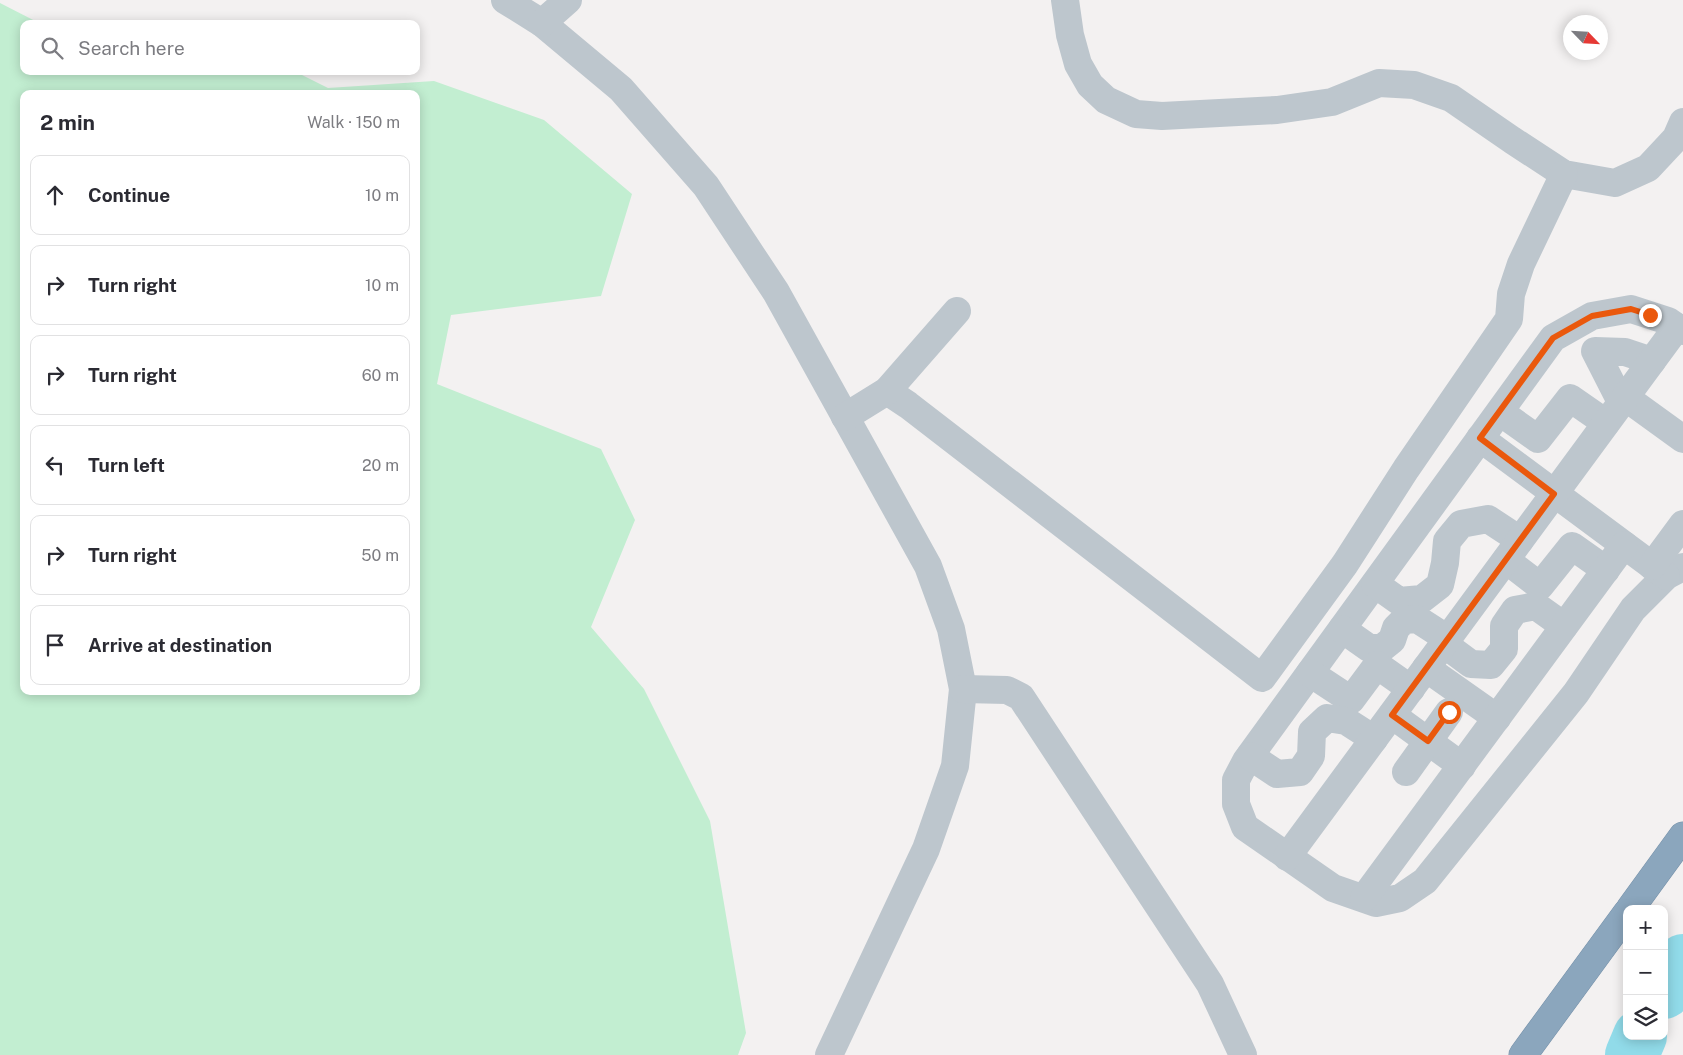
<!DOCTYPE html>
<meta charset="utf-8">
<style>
:root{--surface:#fff;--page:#f7f7f7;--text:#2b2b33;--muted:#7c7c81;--line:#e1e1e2}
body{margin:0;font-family:"Public Sans",sans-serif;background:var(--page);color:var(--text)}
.controls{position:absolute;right:15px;bottom:15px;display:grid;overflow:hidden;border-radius:10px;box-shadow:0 2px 12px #0003}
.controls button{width:45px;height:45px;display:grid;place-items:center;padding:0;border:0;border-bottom:1px solid var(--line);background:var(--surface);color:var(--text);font:25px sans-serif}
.compass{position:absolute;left:1563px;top:15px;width:45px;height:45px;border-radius:50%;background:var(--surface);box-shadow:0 2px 12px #0003;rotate:115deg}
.stop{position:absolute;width:15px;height:15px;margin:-11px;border:4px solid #ea580c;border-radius:50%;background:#fff}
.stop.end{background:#ea580c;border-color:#fff;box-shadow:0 1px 5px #0008}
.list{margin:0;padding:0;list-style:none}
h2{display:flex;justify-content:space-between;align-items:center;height:65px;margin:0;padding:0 20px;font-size:21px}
h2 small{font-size:16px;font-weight:400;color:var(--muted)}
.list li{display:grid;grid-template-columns:32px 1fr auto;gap:15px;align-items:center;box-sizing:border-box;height:80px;margin:0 10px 10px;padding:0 10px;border:1px solid var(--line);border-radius:10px}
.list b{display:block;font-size:19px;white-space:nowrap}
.list em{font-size:16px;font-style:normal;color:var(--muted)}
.icon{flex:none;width:28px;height:28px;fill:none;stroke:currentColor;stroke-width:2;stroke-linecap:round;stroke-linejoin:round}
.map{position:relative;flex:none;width:1683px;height:1055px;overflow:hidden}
.search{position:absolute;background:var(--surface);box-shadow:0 2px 12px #0003;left:20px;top:20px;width:400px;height:55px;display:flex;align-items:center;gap:12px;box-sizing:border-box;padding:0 18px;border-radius:10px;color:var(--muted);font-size:19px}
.panel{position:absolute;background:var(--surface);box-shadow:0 2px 12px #0003;left:20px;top:90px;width:400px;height:605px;border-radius:10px}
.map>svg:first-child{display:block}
</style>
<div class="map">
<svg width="1683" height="1055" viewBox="0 0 1683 1055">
<rect width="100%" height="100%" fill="#f3f1f1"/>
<path fill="#c2eed1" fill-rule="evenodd" d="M0 3 41 24H24V71H294L328 88 434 81 544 120 632 194 601 296 451 315 437 384 601 449 635 520 591 627 644 689 710 821 746 1033 738 1055H0ZM24 94H416V691H24Z"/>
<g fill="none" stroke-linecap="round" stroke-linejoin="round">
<g stroke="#91dbe9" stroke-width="54">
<polyline points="1664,992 1683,961"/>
<polyline points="1632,1055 1640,1036"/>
</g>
<defs>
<g id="highway">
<polyline points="1630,909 1683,836"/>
<polyline points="1523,1055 1627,913"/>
</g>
</defs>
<use href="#highway" stroke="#7691a9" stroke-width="29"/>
<g stroke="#bdc6cd" stroke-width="28">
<polyline points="505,0 542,23 621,89 706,186 776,292 928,566 951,629 963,689 955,766 926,849 829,1055"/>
<polyline points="1065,0 1070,35 1078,64 1090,85 1106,100 1136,114 1162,116 1277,110 1332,102 1379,83 1414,85 1451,98 1512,140 1564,174 1615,183 1648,168 1676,138 1683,122"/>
<polyline points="542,23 568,0"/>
<polyline points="1683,331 1668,321 1631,309 1592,316 1553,338 1246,761 1236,780 1236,804 1245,827 1333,888 1376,903 1400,898 1425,881 1576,693 1633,609 1666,576 1683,567"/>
<polyline points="887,391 908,405 1262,678 1345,564 1406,469 1509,319 1511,294 1521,264 1564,174"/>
<polyline points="1625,397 1683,439"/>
<polyline points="1621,402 1595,351 1625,352 1652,361"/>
<polyline points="1500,412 1538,439 1570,398 1606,423"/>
<polyline points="845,417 887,391 957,311"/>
<polyline points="1480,438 1666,576"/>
<polyline points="1506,560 1540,586 1572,546 1606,570"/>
<polyline points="1652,566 1683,524"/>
<polyline points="1375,584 1399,601 1422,599 1440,585 1445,563 1447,541 1461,524 1488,519 1520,540"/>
<polyline points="1342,629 1369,648 1382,648 1392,640 1396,628 1404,620 1417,619 1448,639"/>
<polyline points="1444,644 1471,664 1491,665 1504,649 1504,626 1515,610 1536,606 1564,626"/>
<polyline points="1426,668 1497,718"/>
<polyline points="1310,673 1351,700 1377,665 1411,689"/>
<polyline points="963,689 1007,690 1021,697 1210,984 1243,1055"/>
<polyline points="1392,715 1462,766"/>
<polyline points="1250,756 1277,774 1300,772 1311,756 1312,732 1327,718 1346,721 1374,739"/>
<polyline points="1406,772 1449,712"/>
<polyline points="1287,857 1677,327"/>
<polyline points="1364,898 1624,545"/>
</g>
<use href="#highway" stroke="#8ba6bd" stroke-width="28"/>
</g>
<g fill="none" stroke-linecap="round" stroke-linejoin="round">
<polyline stroke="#ea580c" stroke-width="6" points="1449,712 1428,741 1392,715 1554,494 1480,438 1553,338 1592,316 1631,309 1650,315"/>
</g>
</svg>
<div class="controls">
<button>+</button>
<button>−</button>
<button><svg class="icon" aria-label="layers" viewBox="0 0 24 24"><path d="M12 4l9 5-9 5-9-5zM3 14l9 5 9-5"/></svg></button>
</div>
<svg class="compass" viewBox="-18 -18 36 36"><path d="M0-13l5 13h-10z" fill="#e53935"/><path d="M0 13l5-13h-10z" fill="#7c7c81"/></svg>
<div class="stop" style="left:1449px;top:712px"></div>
<div class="stop end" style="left:1650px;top:315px"></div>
<div class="search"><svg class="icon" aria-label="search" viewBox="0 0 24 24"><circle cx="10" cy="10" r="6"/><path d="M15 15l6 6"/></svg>Search here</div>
<section class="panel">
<h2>2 min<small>Walk · 150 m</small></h2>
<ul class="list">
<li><svg class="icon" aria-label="ahead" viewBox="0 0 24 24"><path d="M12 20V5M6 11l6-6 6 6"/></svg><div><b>Continue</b></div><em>10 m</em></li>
<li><svg class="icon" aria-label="right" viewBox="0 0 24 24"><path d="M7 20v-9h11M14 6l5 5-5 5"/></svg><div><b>Turn right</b></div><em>10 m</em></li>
<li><svg class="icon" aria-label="right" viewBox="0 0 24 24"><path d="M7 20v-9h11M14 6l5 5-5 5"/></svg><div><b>Turn right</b></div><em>60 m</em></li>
<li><svg class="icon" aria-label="left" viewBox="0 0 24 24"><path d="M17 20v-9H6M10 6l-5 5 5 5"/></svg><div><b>Turn left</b></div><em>20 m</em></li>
<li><svg class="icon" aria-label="right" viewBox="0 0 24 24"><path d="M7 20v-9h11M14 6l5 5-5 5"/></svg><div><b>Turn right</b></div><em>50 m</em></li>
<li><svg class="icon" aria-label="arrive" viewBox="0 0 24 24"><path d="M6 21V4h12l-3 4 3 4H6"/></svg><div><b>Arrive at destination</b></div></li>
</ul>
</section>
</div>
